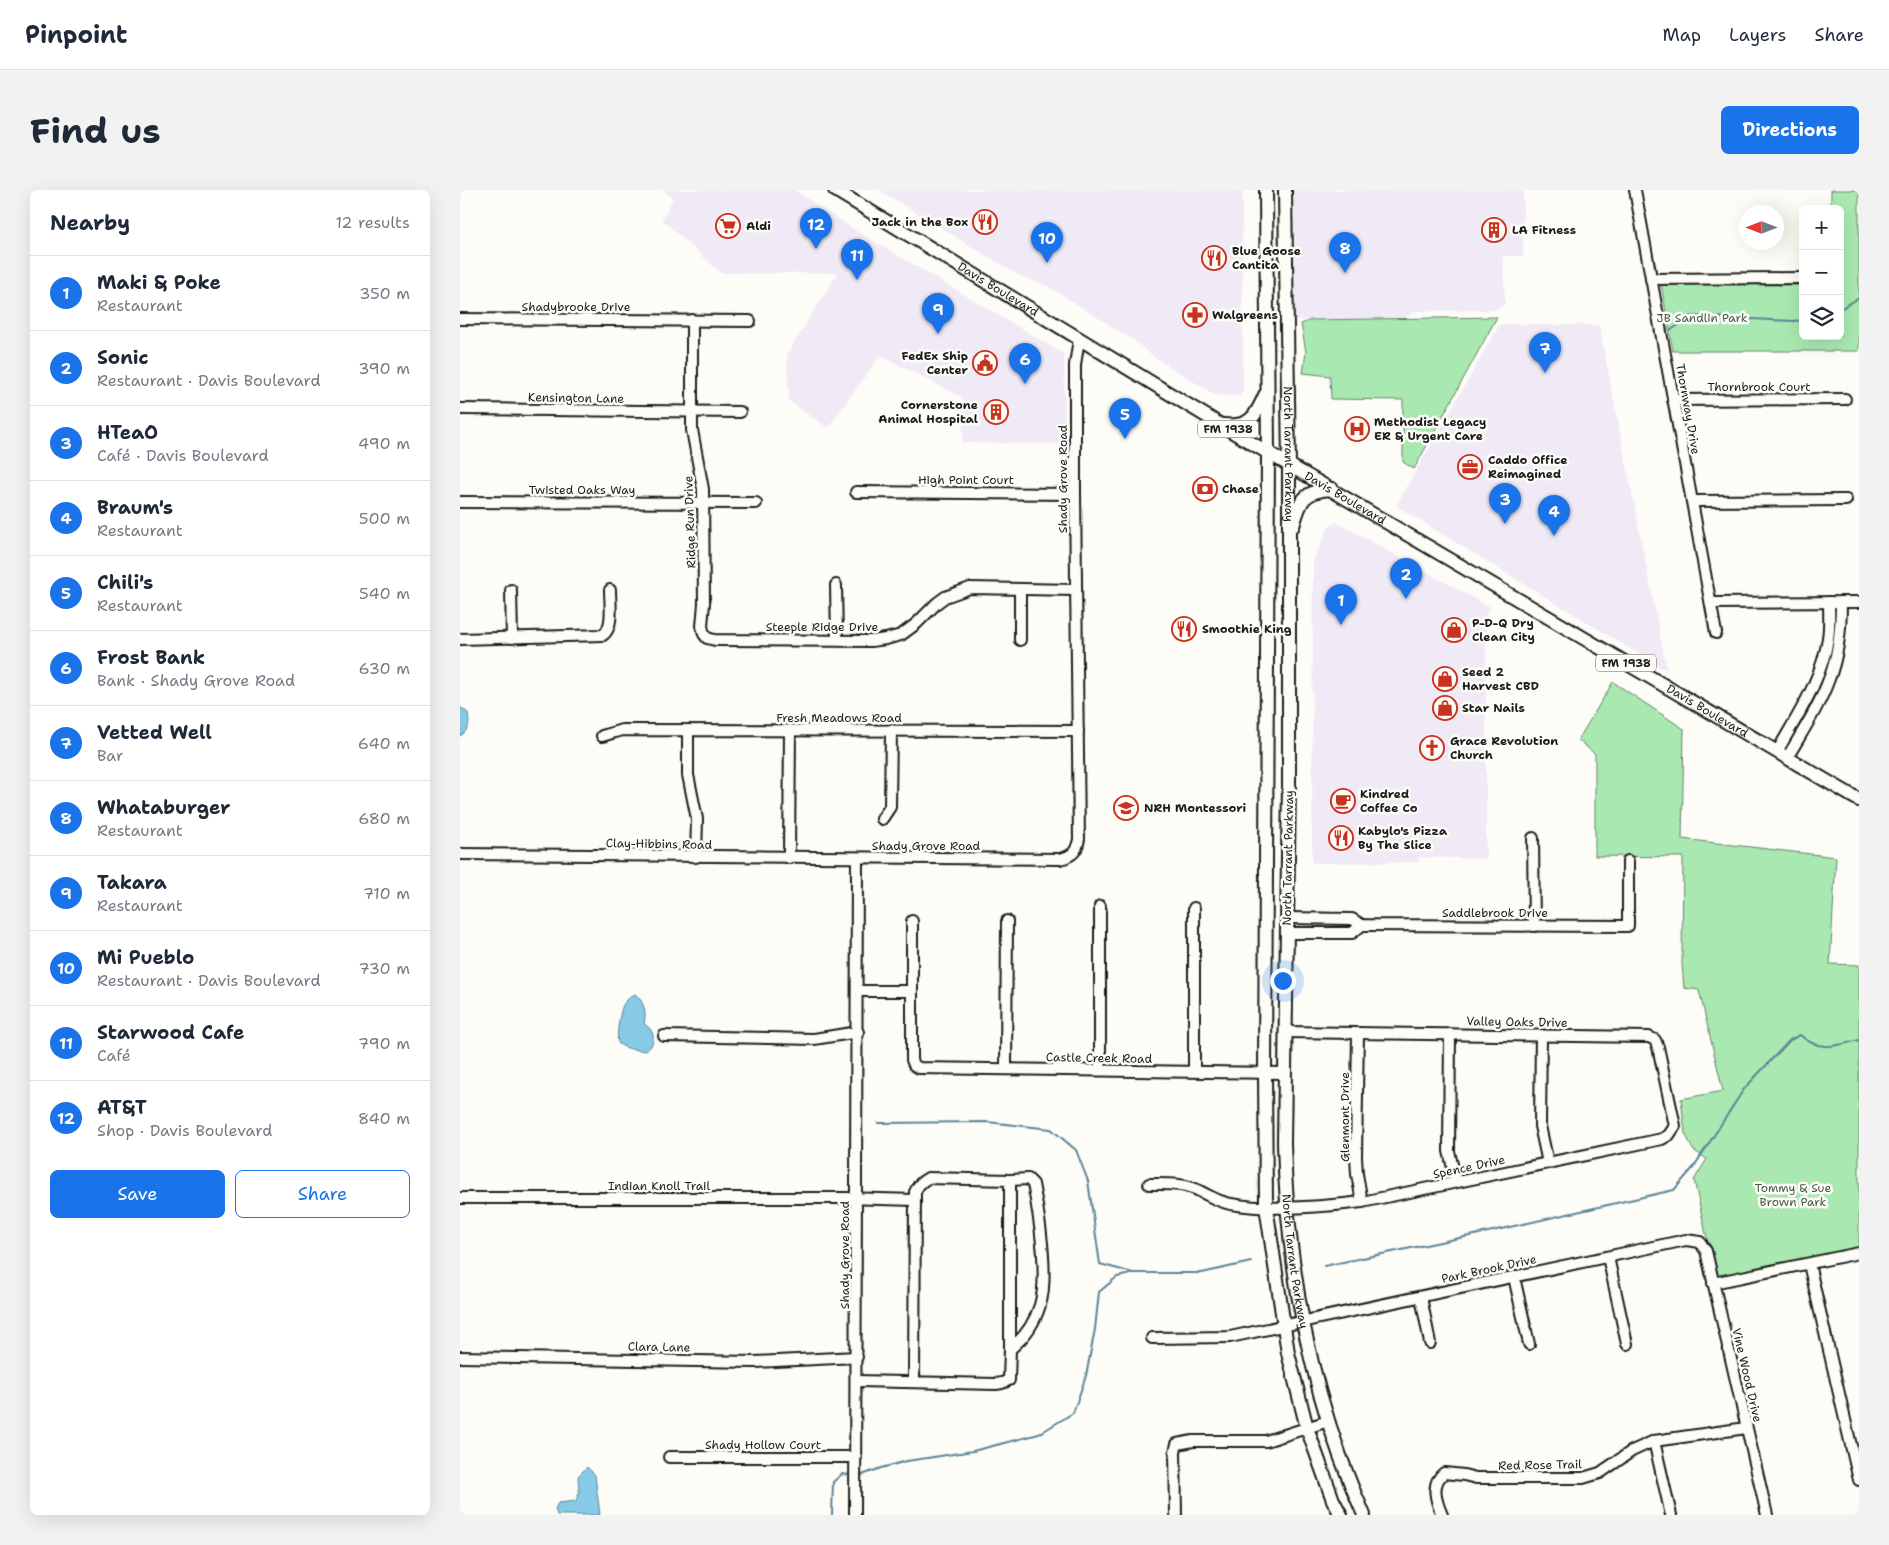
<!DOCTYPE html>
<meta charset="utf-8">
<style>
:root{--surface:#fff;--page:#f2f2f3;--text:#1f2937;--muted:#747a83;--line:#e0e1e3;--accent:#1a73e8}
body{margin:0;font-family:"Shantell Sans",sans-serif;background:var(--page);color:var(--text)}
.controls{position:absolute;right:15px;top:15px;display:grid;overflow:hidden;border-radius:8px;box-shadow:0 5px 20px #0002}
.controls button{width:45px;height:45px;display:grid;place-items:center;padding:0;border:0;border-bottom:1px solid var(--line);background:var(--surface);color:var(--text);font:25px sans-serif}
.compass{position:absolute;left:1279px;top:15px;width:45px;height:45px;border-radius:50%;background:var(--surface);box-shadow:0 5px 20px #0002;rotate:270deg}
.you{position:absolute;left:822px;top:790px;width:18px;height:18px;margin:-12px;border:4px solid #fff;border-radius:50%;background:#1a73e8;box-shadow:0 0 0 8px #1a73e833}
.badge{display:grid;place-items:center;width:32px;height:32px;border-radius:50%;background:var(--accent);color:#fff;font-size:16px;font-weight:700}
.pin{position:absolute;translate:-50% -41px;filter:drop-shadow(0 1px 2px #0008)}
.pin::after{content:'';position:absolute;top:26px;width:18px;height:15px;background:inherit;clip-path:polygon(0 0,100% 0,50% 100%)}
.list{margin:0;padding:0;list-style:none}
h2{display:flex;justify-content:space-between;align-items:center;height:65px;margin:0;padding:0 20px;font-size:21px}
h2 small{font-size:16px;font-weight:400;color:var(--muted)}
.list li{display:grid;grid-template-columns:32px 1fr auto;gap:15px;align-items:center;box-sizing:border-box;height:75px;padding:0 20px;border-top:1px solid var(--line)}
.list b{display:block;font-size:19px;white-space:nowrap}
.list p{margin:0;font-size:16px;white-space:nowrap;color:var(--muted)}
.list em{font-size:16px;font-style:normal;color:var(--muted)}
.actions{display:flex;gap:10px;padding:15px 20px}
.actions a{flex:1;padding:11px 0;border:1px solid var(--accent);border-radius:8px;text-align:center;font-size:18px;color:var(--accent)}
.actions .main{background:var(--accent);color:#fff}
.icon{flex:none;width:28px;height:28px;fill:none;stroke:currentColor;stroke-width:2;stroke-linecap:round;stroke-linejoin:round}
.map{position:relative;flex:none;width:1399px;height:1325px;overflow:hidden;border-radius:8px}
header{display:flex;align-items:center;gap:30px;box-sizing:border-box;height:70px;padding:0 25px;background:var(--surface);border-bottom:1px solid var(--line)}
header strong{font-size:24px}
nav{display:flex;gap:28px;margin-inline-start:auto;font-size:18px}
.intro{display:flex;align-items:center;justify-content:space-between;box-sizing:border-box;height:120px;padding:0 30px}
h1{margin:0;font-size:35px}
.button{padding:12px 22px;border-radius:8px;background:var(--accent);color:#fff;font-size:18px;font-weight:700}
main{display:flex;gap:30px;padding:0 30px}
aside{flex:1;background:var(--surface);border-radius:8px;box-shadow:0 5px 20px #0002}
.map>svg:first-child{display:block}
</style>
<header>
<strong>Pinpoint</strong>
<nav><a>Map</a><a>Layers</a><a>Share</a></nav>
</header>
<div class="intro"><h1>Find us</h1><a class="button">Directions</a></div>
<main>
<aside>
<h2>Nearby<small>12 results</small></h2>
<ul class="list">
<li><span class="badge">1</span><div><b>Maki &amp; Poke</b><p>Restaurant</p></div><em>350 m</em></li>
<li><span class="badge">2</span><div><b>Sonic</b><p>Restaurant · Davis Boulevard</p></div><em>390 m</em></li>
<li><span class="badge">3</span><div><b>HTeaO</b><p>Café · Davis Boulevard</p></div><em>490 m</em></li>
<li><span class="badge">4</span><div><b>Braum's</b><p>Restaurant</p></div><em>500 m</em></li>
<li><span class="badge">5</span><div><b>Chili's</b><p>Restaurant</p></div><em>540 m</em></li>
<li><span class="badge">6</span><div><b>Frost Bank</b><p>Bank · Shady Grove Road</p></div><em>630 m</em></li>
<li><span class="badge">7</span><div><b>Vetted Well</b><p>Bar</p></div><em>640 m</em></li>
<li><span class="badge">8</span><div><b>Whataburger</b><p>Restaurant</p></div><em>680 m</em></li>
<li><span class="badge">9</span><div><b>Takara</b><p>Restaurant</p></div><em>710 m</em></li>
<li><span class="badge">10</span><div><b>Mi Pueblo</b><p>Restaurant · Davis Boulevard</p></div><em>730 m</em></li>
<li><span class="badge">11</span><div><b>Starwood Cafe</b><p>Café</p></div><em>790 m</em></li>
<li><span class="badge">12</span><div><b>AT&amp;T</b><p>Shop · Davis Boulevard</p></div><em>840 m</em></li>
</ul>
<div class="actions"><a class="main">Save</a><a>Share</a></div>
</aside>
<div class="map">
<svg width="1399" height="1325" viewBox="0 0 1399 1325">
<rect width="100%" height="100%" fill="#fdfcf7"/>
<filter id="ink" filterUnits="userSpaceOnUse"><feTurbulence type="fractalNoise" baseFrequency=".02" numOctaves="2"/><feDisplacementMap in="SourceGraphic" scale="10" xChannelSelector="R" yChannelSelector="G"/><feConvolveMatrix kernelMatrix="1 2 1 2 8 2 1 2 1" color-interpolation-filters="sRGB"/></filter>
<g filter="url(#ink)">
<g fill="#efeaf6">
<polygon points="203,0 334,0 395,40 604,164 605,254 503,253 503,208 420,165 368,238 329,211 327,164 378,83 261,83 202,30 213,8"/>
<polygon points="419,0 782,0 783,200 780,206 755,205 694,167 673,150 588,96 560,86"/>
<polygon points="834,0 1063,0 1063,66 1043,66 1045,114 1036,120 956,121 945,128 835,130"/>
<polygon points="1040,134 1139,135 1207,481 936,316"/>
<polygon points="876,332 1030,417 1026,423 1026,669 959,667 958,672 852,673 853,372 868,338"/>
</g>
<g fill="#a9e9b1" stroke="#628266">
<polygon points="1371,0 1399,0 1399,161 1213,161 1201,94 1343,95 1343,146 1380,146 1380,19 1371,19"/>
<polygon points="1037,127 954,279 943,272 943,210 871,209 870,186 843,183 846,162 841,134 851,130"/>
<polygon points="1153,492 1224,539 1222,649 1376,667 1370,774 1399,775 1399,1057 1256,1089 1234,990 1247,969 1233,960 1225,943 1221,909 1263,901 1239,800 1224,798 1222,774 1223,667 1135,666 1135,564 1118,550"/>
</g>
<g fill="#87cae8" stroke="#5c8496">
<path d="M0 517 8 523C10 534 9 540 0 546Z"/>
<path d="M175 804C184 811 187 823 184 833 185 835 188 836 190 839 196 846 193 856 186 861 178 860 165 859 159 854 155 849 160 821 163 815 166 810 170 807 175 804Z"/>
<polygon points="127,1277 135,1285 140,1325 97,1325 95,1319 98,1313 116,1311 119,1302 118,1286"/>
</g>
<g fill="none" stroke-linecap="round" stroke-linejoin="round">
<g stroke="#5c8496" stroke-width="2">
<polyline points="1380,119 1399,108"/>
<polyline points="1211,140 1232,126 1333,131 1343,130"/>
<polyline points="418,933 527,932 591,939 616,960 628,991 640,1074 673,1083 742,1083 791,1072"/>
<path d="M864 1076 1019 1044 1214 1000 1233 978 1284 899 1330 850 1340 845C1358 862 1377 856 1399 850"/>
<polyline points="402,1285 421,1278 447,1271 513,1261 579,1244 613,1223 626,1186 635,1139 639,1102 657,1087 671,1084"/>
<polyline points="372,1325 373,1292 382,1284 389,1285"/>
</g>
<defs>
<g id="minor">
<polyline points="1175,0 1256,443"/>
<polyline points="1191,89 1343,88"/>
<polyline points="0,129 290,131"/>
<polyline points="232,130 232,240 243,299 244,413 242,436 244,444 247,448 255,450 411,451 426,449 441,445 456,434 477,413 485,407 510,398 616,400"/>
<polyline points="1213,210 1385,209"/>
<polyline points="0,219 280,222"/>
<polyline points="396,302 615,304"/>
<polyline points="1232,311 1386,310"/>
<polyline points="0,312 296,313"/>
<polyline points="376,395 377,450"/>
<polyline points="51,400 52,448"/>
<polyline points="560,400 560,450"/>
<polyline points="1251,413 1399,412"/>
<path d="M0 449 143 445C154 437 150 413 150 400"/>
<polyline points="228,540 228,585 237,629 236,667"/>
<polyline points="142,546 162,540 618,541"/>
<path d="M1317 562C1337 526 1362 490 1368 448 1370 436 1369 424 1369 412"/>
<path d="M1327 568C1342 542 1359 517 1369 489 1379 464 1381 438 1381 412"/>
<polyline points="422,629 430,617 431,540"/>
<polyline points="1073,648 1074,736"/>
<path d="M0 664 600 669C613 666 617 661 619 649L615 304V175L619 149"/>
<polyline points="329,668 330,540"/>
<polyline points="640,716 640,880"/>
<polyline points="827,728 892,729 902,735 1168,736 1168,671"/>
<polyline points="452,731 452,870 454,875 459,878 825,883"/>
<polyline points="827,743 892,743 902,735"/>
<polyline points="398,801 452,801"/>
<polyline points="898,843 896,967 897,984 902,1012"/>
<polyline points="990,844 989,961 996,992"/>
<polyline points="1081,845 1080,936 1088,973"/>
<polyline points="204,846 354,849 398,842"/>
<polyline points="546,879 547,731"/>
<polyline points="734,881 734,718"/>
<path d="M550 990 568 989 573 994C579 1024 589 1086 580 1115 575 1132 564 1148 550 1159"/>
<path d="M689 994C704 994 721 993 735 999 747 1004 757 1012 771 1014 811 1021 862 1017 902 1012L1202 949 1209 945 1215 936 1198 857 1195 850 1189 847 825 842"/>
<polyline points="0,1008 385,1008 455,1010"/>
<polyline points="1148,1067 1167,1154"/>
<polyline points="1349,1074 1399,1290"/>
<polyline points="1054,1087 1069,1154"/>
<polyline points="1253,1093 1399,1063"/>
<polyline points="961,1107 970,1153"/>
<polyline points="692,1148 770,1147 1226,1050 1240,1052 1246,1061 1307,1325"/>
<polyline points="0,1167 295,1172 397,1167"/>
<path d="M397 1191 536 1194 542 1193 549 1190 550 1159V990L468 988C461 992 458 995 455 1002L454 1192"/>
<polyline points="1194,1251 1211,1325"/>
<polyline points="209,1267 396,1267"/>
<polyline points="395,1325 397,668"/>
<polyline points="716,1325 715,1262 717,1254 733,1251 806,1251 868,1231"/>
<path d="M982 1325C976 1311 970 1294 984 1283L1004 1285 1016 1288H1123L1140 1283 1172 1261 1194 1251 1286 1238"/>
</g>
<g id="major">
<path id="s1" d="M375 0 761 235 1399 610"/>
<polyline points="806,0 808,262 805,883 806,1016 828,1163 847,1238 873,1310 881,1325"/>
<path id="s2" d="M825 0 829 275V595L824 953C827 1082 851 1207 904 1325"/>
<path d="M764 235C790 238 796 226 805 205"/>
<path d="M833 336C840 312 843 300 872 299"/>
</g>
</defs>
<use href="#minor" stroke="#1c1c1c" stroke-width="14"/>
<use href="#major" stroke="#1c1c1c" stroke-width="16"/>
<use href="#minor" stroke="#fdfcf7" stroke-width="10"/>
<use href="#major" stroke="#fdfcf7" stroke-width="12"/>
</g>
</g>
<defs>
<symbol id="restaurant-ring" viewBox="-11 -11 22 22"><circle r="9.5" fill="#fdfcf7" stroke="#c8321e" stroke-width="1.5"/><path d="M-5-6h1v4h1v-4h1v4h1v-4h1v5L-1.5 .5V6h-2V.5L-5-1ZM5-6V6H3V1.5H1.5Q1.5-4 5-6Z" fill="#c8321e"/></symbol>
<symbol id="supermarket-ring" viewBox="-11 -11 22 22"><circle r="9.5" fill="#fdfcf7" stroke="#c8321e" stroke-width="1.5"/><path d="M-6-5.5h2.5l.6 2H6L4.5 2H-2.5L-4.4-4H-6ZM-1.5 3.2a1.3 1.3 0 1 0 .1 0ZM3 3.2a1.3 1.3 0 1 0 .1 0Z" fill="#c8321e"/></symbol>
<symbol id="building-ring" viewBox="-11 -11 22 22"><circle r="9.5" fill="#fdfcf7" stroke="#c8321e" stroke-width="1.5"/><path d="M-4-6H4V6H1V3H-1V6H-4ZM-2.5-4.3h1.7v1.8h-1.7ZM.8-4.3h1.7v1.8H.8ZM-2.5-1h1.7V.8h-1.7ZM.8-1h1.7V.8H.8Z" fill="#c8321e"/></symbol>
<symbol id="pharmacy-ring" viewBox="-11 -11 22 22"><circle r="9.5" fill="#fdfcf7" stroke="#c8321e" stroke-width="1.5"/><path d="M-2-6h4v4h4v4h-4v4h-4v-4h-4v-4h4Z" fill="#c8321e"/></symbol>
<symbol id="civic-ring" viewBox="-11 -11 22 22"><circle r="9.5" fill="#fdfcf7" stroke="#c8321e" stroke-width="1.5"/><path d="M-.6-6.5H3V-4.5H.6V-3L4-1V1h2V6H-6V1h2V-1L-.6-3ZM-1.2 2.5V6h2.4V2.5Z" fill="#c8321e"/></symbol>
<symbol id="hospital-ring" viewBox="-11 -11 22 22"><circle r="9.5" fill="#fdfcf7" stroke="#c8321e" stroke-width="1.5"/><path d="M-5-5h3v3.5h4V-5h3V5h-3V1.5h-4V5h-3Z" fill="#c8321e"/></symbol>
<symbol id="office-ring" viewBox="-11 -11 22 22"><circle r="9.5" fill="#fdfcf7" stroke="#c8321e" stroke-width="1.5"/><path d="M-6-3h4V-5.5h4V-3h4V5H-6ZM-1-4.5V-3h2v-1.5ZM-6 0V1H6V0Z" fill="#c8321e"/></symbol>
<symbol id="bank-ring" viewBox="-11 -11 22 22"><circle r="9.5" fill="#fdfcf7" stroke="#c8321e" stroke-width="1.5"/><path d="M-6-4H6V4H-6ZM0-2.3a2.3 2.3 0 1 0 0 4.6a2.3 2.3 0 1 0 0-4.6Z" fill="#c8321e"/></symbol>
<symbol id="shop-ring" viewBox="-11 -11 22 22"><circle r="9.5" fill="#fdfcf7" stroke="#c8321e" stroke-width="1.5"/><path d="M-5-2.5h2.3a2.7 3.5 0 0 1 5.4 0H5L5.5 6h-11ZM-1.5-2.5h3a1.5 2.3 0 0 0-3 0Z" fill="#c8321e"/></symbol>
<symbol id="church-ring" viewBox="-11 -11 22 22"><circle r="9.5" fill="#fdfcf7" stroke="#c8321e" stroke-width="1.5"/><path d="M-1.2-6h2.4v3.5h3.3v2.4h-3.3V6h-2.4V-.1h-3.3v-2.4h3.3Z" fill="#c8321e"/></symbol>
<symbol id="cafe-ring" viewBox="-11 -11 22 22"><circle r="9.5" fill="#fdfcf7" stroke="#c8321e" stroke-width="1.5"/><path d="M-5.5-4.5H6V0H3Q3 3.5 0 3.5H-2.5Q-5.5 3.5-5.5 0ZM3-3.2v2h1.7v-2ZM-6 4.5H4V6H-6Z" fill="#c8321e"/></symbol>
<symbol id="school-ring" viewBox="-11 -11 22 22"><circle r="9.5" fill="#fdfcf7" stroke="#c8321e" stroke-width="1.5"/><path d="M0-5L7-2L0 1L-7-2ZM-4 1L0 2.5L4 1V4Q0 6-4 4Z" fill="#c8321e"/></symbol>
</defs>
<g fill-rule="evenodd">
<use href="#restaurant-ring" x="511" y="18" width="28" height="28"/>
<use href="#supermarket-ring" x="254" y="22" width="28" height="28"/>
<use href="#building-ring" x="1020" y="26" width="28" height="28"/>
<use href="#restaurant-ring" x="740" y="54" width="28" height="28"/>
<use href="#pharmacy-ring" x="721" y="111" width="28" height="28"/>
<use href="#civic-ring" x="511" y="159" width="28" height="28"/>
<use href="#building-ring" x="522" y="208" width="28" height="28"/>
<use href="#hospital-ring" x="883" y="225" width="28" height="28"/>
<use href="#office-ring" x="996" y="263" width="28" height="28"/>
<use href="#bank-ring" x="731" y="285" width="28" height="28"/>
<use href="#restaurant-ring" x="710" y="425" width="28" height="28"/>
<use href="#shop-ring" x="980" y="426" width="28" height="28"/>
<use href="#shop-ring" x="971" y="475" width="28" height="28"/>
<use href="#shop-ring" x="971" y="504" width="28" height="28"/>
<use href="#church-ring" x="958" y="544" width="28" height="28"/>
<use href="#cafe-ring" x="869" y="597" width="28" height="28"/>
<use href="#school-ring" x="652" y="604" width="28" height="28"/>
<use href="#restaurant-ring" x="867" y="634" width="28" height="28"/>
</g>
<g text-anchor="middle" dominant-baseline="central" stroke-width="5" stroke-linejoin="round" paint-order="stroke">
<g fill="#fdfcf7" stroke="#605f5e" stroke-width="1">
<rect x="738" y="230.5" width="60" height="17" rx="4"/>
<rect x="1136" y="464.5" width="60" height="17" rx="4"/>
</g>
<g font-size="11" font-weight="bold" fill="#1c1c1c">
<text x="768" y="239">FM 1938</text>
<text x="1166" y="473">FM 1938</text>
</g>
<g font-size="12" font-weight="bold" fill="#1c1c1c" stroke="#fdfcf7" text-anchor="start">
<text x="508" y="32" text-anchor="end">Jack in the Box</text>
<text x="286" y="36">Aldi</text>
<text x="1052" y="40">LA Fitness</text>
<text x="772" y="61">Blue Goose<tspan x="772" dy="14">Cantita</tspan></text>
<text x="752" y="125">Walgreens</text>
<text x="508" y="166" text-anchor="end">FedEx Ship<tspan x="508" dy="14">Center</tspan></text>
<text x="518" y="215" text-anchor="end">Cornerstone<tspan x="518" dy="14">Animal Hospital</tspan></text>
<text x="914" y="232">Methodist Legacy<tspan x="914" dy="14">ER &amp; Urgent Care</tspan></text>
<text x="1028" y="270">Caddo Office<tspan x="1028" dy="14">Reimagined</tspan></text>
<text x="762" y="299">Chase</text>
<text x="1012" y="433">P-D-Q Dry<tspan x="1012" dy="14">Clean City</tspan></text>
<text x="742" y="439">Smoothie King</text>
<text x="1002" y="482">Seed 2<tspan x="1002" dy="14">Harvest CBD</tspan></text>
<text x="1002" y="518">Star Nails</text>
<text x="990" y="551">Grace Revolution<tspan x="990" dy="14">Church</tspan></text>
<text x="900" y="604">Kindred<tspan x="900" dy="14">Coffee Co</tspan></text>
<text x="684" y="618">NRH Montessori</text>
<text x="898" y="641">Kabylo's Pizza<tspan x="898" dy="14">By The Slice</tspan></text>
</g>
<g font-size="12" fill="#1c1c1c" stroke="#fdfcf7">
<text stroke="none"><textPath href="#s1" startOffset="191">Davis Boulevard</textPath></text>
<text x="116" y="117">Shadybrooke Drive</text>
<text x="1299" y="197">Thornbrook Court</text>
<text transform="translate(116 208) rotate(1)">Kensington Lane</text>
<text transform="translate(1228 219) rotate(80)">Thornway Drive</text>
<text stroke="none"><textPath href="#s2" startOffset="264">North Tarrant Parkway</textPath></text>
<text transform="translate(603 289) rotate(-90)">Shady Grove Road</text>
<text x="506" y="290">High Point Court</text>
<text x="122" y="300">Twisted Oaks Way</text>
<text stroke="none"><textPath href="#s1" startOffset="596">Davis Boulevard</textPath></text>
<text transform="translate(230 332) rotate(-92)">Ridge Run Drive</text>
<text x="362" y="437">Steeple Ridge Drive</text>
<text stroke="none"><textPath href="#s1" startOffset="1016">Davis Boulevard</textPath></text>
<text x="379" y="528">Fresh Meadows Road</text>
<text transform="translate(199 654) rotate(1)">Clay-Hibbins Road</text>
<text x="466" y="656">Shady Grove Road</text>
<text transform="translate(828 668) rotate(-89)">North Tarrant Parkway</text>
<text x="1035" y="723">Saddlebrook Drive</text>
<text transform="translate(1057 832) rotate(1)">Valley Oaks Drive</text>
<text transform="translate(639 868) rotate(1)">Castle Creek Road</text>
<text transform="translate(885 927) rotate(-90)">Glenmont Drive</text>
<text transform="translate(1009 977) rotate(-12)">Spence Drive</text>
<text x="199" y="996">Indian Knoll Trail</text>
<text transform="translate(385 1065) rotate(-90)">Shady Grove Road</text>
<text stroke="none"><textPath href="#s2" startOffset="1072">North Tarrant Parkway</textPath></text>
<text transform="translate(1029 1079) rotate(-12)">Park Brook Drive</text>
<text transform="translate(199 1157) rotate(1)">Clara Lane</text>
<text transform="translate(1287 1185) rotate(77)">Vine Wood Drive</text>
<text x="303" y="1255">Shady Hollow Court</text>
<text transform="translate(1080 1275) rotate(-1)">Red Rose Trail</text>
</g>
<g font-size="12" fill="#465a49" stroke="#fdfcf7">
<text x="1242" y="128">JB Sandlin Park</text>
<text x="1333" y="998">Tommy &amp; Sue<tspan x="1333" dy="14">Brown Park</tspan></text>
</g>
</g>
</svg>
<div class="controls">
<button>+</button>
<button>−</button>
<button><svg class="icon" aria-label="layers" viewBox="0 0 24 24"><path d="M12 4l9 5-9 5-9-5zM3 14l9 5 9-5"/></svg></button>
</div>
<svg class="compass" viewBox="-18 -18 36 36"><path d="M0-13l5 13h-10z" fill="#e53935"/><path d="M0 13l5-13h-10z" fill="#747a83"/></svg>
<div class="you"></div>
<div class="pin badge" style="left:881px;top:435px">1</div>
<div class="pin badge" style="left:946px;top:409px">2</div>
<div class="pin badge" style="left:1045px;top:334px">3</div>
<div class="pin badge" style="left:1094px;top:346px">4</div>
<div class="pin badge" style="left:665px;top:249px">5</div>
<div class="pin badge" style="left:565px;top:194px">6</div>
<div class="pin badge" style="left:1085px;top:183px">7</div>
<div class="pin badge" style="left:885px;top:83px">8</div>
<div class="pin badge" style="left:478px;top:144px">9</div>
<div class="pin badge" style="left:587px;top:73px">10</div>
<div class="pin badge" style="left:397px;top:90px">11</div>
<div class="pin badge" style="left:356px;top:59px">12</div>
</div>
</main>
